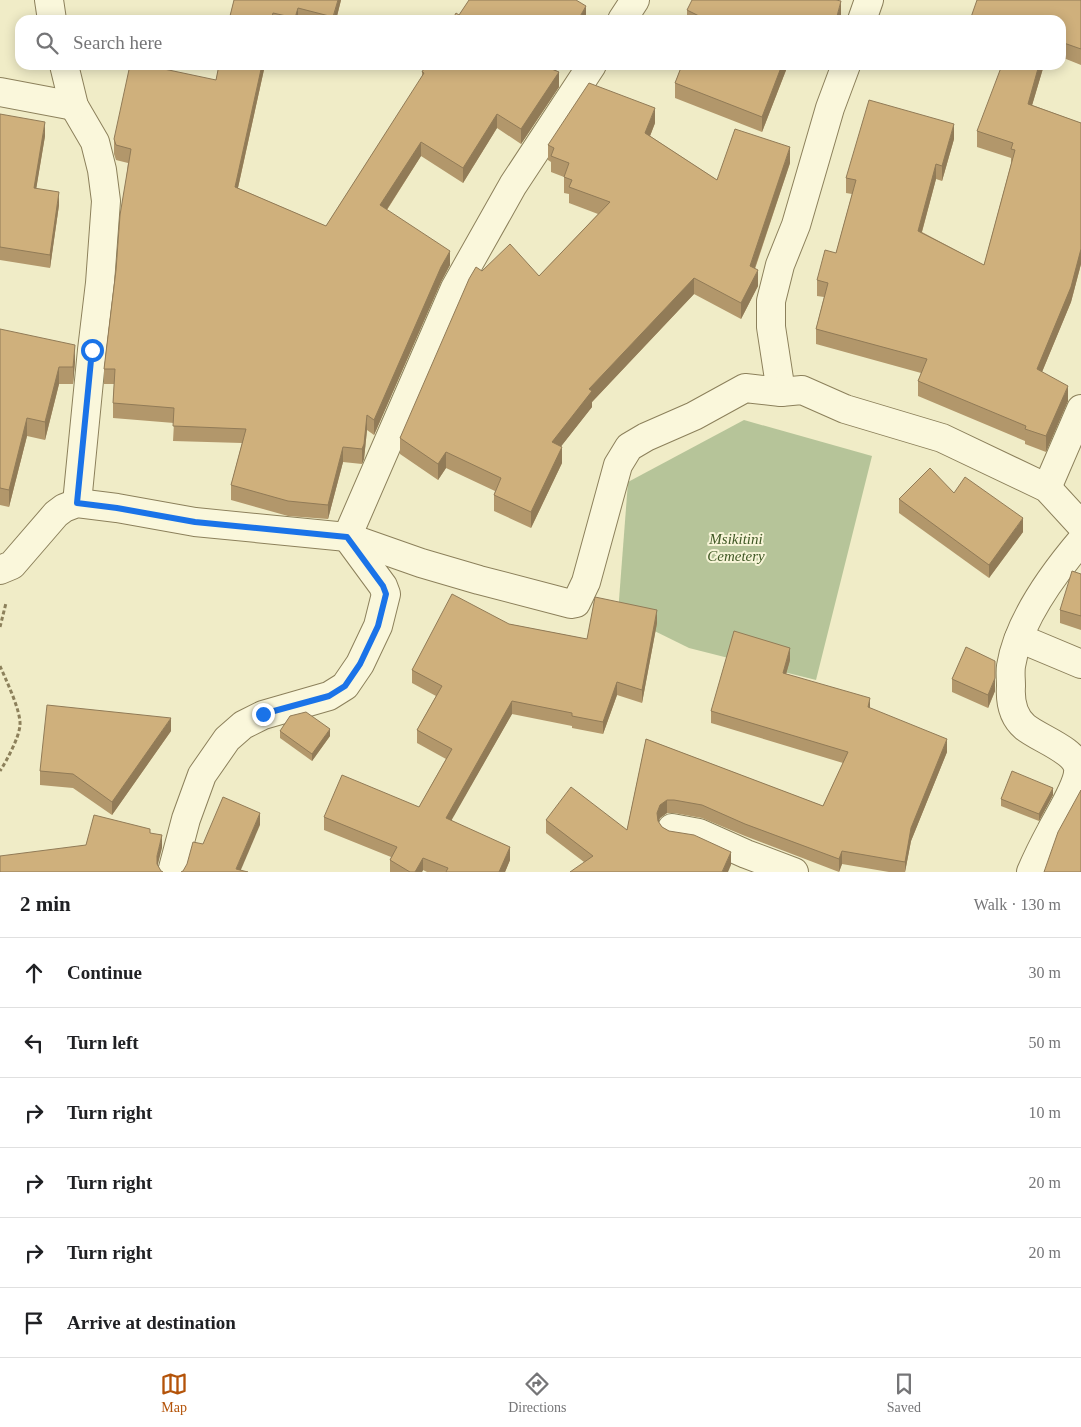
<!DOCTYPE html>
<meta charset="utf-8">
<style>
:root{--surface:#fff;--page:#f6f6f6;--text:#202124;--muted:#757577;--line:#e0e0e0;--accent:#b45309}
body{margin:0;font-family:"Times New Roman",serif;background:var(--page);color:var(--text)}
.stop{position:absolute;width:15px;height:15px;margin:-11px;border:4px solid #1a73e8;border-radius:50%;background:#fff}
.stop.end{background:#1a73e8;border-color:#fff;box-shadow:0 1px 5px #0008}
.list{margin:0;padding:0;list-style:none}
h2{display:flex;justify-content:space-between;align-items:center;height:65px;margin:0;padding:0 20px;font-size:21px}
h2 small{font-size:16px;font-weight:400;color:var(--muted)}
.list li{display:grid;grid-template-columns:32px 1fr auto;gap:15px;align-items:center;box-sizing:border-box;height:70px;padding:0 20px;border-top:1px solid var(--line)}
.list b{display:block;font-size:19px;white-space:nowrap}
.list em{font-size:16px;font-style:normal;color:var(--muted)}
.icon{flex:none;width:28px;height:28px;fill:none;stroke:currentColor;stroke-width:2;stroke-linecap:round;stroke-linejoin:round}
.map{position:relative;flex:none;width:1081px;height:872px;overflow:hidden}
.search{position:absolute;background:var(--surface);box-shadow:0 2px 12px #0003;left:15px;right:15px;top:15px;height:55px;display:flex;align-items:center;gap:12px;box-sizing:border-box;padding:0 18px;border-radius:15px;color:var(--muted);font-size:19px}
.sheet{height:485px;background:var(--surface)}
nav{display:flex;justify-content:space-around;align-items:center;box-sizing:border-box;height:70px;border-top:1px solid var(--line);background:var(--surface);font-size:14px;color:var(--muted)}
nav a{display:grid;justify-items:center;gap:2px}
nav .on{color:var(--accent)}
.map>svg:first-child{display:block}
</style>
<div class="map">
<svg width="1081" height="872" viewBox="0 0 1081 872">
<rect width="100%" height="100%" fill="#f0ecc7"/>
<polygon fill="#b6c499" points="744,420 872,456 816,680 689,648 618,613 628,482"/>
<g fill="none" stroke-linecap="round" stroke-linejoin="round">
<defs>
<g id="street">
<polyline points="49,0 52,20"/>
<polyline points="622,20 635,0"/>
<polyline points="862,20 869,0"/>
<polyline points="64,65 74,106 95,142 102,170 106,201 100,283 92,350 77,503"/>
<polyline points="0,92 74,106"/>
<polyline points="781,392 771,327 771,301 780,265 796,225 830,108 846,65"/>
<polyline points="1047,488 1081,409"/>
<polyline points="0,570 12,565 56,514 64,508 77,503 117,508 195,522 347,537 421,563 479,580 571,604 576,603 586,582 618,465 629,447 646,437 694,416 745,388 781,392 802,390 845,409 942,438 1047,488 1081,525"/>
<polyline points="1019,638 1081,664"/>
<polyline points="672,828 699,833 746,854 794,872"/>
<polyline points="172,872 186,819 202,775 227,739 243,725 263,715 329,696 345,686 360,664 378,626 386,594 383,586 347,537 455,288 513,185 592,65"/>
<path d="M1031 872C1037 858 1044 844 1051 831 1058 817 1080 783 1078 768 1075 750 1038 738 1025 727 1012 716 1010 701 1011 686 1011 679 1010 673 1011 666 1018 622 1053 574 1081 541"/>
</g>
</defs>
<use href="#street" stroke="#8c805b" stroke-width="30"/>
<g stroke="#8c805b" stroke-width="3" stroke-dasharray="4 2.5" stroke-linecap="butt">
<polyline points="0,627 6,603"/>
<path d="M0 666C6 680 21 711 20 725 19 738 7 760 0 771"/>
</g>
<use href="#street" stroke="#faf7db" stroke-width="28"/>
</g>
<g fill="#b2976b">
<polygon points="234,0 341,0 336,20 229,20"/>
<polygon points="1081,0 1081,65 1061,57 1061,20"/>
<polygon points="687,10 841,17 840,20 687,20"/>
<polygon points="219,65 265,65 238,188 326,226 422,77 422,72 426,65 559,65 556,71 559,87 521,144 497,128 463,183 421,156 387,210 450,265 441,282 374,435 367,430 364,459 362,464 343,462 328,519 288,516 231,500 231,485 242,443 173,441 174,423 113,418 113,403 114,384 104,384 104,369 128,163 116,160 114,154 114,139 216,80"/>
<polygon points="682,65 788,65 762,132 675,98 675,83"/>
<polygon points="1044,65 1032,105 1081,123 1081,264 1071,302 1042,372 1068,401 1046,452 1025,444 1025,441 918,396 918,381 921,373 816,344 816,329 824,297 817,296 817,280 836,253 852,194 846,193 846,178 954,139 942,181 936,179 922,232 984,265 1011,164 1011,158 977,147 977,131"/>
<polygon points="0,114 45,136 36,189 59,205 50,268 0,260"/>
<polygon points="655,123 650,136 717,180 790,163 755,269 758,286 741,319 694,294 592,402 592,407 561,446 562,463 531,528 494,511 494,495 495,491 446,468 438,480 400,454 400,438 482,271 539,276 598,214 569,203 569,194 564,193 564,177 551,172 551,162 548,160 548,145"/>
<polygon points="0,329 75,362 73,384 59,384 45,440 27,436 9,507 0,505"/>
<polygon points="954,493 1023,532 989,578 899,513 899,499"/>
<polygon points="1081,574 1081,630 1060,623 1060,610"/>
<polygon points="657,623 642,703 617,695 603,734 572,728 572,726 512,714 451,820 510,860 505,872 427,872 423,870 422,872 390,872 390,860 391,857 324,830 324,817 419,807 446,759 417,743 417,730 436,696 412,683 412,670 509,624 587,639"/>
<polygon points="790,660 786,674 870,708 947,752 911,841 905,872 889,872 842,864 839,872 745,836 702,818 674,813 667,813 660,818 658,822 662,827 731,865 584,862 546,833 546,820 627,830 646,739 823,806 843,763 711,723 711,711"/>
<polygon points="952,679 995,691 988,708 952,692"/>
<polygon points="171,731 112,815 73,788 40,785 40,771"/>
<polygon points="280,731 330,736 312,761 280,738"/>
<polygon points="1053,795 1039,821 1001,806 1001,799"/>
</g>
<g fill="#917b57">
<polygon points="338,0 341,0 336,20 333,20"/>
<polygon points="841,1 841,17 840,20 836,20"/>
<polygon points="586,6 586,20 578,20"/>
<polygon points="298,8 298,20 295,20 295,18"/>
<polygon points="262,65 265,65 235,201 235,187"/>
<polygon points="551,65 559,65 549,83 549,68"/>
<polygon points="782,65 788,65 762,132 762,117"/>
<polygon points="1039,65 1044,65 1028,119 1028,104"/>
<polygon points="559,72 559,87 521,144 521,129"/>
<polygon points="655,108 655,123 645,149 645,133"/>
<polygon points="497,114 497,128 463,183 463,168"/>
<polygon points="45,122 45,136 34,202 34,188"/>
<polygon points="954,124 954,139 942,181 942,166"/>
<polygon points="421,142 421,156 380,220 380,205"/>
<polygon points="790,147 790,163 750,282 750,266"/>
<polygon points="936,164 936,179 918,246 918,231"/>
<polygon points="59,192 59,205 50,268 50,255"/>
<polygon points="1081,249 1081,264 1071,302 1037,384 1037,369"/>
<polygon points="450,251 450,265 441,282 374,435 374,420 441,267"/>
<polygon points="758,270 758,286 741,319 741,303"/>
<polygon points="694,278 694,294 592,402 592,407 552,458 552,442 589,389"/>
<polygon points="75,345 75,362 73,384 73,367"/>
<polygon points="59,367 59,384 45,440 45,422"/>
<polygon points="1068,386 1068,401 1046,452 1046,436"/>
<polygon points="367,415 367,430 364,459 362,464 362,449"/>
<polygon points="27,418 27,436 9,507 9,490"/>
<polygon points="343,447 343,462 328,519 328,505"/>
<polygon points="562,447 562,463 531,528 531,512"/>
<polygon points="446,452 446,468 438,480 438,464"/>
<polygon points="1023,518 1023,532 989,578 989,565"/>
<polygon points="657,610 657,623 642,703 642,690"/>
<polygon points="790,648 790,660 783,685 783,673"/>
<polygon points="995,678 995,691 988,708 988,695"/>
<polygon points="617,682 617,695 603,734 603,722"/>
<polygon points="870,698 870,710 868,707"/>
<polygon points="512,701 512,714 446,830 446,818"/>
<polygon points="171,718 171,731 112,815 112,802"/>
<polygon points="330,729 330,736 312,761 312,754"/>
<polygon points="947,739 947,752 911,841 905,872 905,862 911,828"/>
<polygon points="1053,788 1053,795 1039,821 1039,814"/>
<polygon points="667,800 667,813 660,818 657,826 657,813 660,805"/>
<polygon points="260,813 260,825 240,872 236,869"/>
<polygon points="162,835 162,848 157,868 157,856"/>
<polygon points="510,847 510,860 505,872 499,872"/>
<polygon points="842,851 842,864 839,872 839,859"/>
<polygon points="731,852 731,865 728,872 722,872"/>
<polygon points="423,858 423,870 422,872 415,872"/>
</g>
<g fill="#cfb07c" stroke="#917b57">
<polygon points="234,0 338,0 333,17 298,8 295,18 273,13 271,20 229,20"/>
<polygon points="469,0 576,0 586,6 578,20 452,20 456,13 459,15"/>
<polygon points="692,0 836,0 841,1 836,20 700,20 701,17 687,10"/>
<polygon points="977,0 1081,0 1081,49 1061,42 1061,20 970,20"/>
<polygon points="130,65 145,65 216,80 219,65 262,65 235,187 326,226 424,73 422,72 426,65 551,65 549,68 559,72 521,129 497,114 463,168 421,142 380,205 450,251 441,267 374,420 367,415 364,444 362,449 343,447 328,505 288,501 231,485 246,429 173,426 174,408 113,403 115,369 104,369 116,270 120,215 131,149 116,145 114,139"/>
<polygon points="682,65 782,65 762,117 675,83"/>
<polygon points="1002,65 1039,65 1028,104 1081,123 1081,249 1071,287 1037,369 1068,386 1046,436 1025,429 1026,426 918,381 927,359 816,329 828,283 817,280 825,250 836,253 856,180 846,178 869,100 954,124 942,166 936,164 918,231 984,265 1015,150 1011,149 1013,143 977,131"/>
<polygon points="589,83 655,108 645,133 717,180 735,129 790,147 750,266 758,270 741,303 694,278 589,389 592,391 552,442 562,447 531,512 494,495 501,478 446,452 438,464 400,438 469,279 476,267 482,271 510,244 539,276 610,202 569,187 572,180 564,177 569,163 551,156 554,148 548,145"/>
<polygon points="0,114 45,122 34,188 59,192 50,255 0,247"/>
<polygon points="0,329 75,345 73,367 59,367 45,422 27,418 9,490 0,488"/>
<polygon points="930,468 954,493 965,477 1023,518 989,565 899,499"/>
<polygon points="1072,571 1081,574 1081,616 1060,610"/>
<polygon points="452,594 509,624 587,639 595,597 657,610 642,690 617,682 603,722 572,716 572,713 512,701 446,818 510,847 499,872 446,872 448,868 423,858 415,872 410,872 390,860 397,847 324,817 342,775 419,807 452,749 417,730 442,686 412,670"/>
<polygon points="734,631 790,648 783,673 870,698 868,707 947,739 911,828 905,862 842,851 839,859 745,824 702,805 674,800 667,800 660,805 657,813 658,821 662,827 669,831 694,835 731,852 722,872 570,872 593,856 546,820 571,787 627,830 646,739 823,806 848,752 711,711"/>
<polygon points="966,647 995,661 995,678 988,695 952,679"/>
<polygon points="47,705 171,718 112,802 73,774 40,771"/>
<polygon points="306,712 330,729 312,754 280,731 290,716"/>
<polygon points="1012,771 1053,788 1039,814 1001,799"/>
<polygon points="1081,790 1081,872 1044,872 1058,832"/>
<polygon points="223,797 260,813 236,869 248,872 181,872 183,871 187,864 193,842 203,844"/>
<polygon points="94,815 150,829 150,833 162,835 157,856 157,864 161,871 163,872 0,872 0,856 86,845"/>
</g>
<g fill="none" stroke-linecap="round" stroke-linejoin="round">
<polyline stroke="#1a73e8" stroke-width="6" points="92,350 77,503 117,508 195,522 347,537 383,586 386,594 378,626 360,664 345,686 329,696 263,714"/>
</g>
<g text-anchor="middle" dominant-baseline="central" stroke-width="4" stroke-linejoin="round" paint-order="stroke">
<g font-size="15" font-style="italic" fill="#415926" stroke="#f7f4d7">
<text x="736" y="539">Msikitini<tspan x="736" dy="17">Cemetery</tspan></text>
</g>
</g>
</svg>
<div class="stop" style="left:92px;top:350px"></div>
<div class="stop end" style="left:263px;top:714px"></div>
<div class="search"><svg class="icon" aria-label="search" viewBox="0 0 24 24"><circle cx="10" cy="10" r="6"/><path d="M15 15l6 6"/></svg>Search here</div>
</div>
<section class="sheet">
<h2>2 min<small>Walk · 130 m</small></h2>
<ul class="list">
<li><svg class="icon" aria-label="ahead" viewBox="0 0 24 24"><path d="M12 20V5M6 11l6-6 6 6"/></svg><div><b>Continue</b></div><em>30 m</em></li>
<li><svg class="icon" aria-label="left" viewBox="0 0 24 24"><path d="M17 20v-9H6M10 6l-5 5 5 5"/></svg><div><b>Turn left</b></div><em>50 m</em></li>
<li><svg class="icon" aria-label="right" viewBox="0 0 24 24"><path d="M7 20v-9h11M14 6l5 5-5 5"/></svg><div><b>Turn right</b></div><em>10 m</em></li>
<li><svg class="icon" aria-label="right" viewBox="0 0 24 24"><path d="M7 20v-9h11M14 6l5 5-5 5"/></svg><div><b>Turn right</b></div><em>20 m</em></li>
<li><svg class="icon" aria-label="right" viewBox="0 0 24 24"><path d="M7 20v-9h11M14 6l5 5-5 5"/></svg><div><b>Turn right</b></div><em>20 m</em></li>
<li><svg class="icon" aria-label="arrive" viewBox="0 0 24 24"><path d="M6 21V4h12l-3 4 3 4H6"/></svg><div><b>Arrive at destination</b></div></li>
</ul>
</section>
<nav>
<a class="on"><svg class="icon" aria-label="map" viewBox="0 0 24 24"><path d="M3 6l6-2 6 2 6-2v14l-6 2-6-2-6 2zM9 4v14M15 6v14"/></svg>Map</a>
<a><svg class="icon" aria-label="directions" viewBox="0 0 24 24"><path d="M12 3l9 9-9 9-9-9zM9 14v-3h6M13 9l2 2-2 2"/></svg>Directions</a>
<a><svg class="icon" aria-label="saved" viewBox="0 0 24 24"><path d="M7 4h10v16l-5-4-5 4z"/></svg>Saved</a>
</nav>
